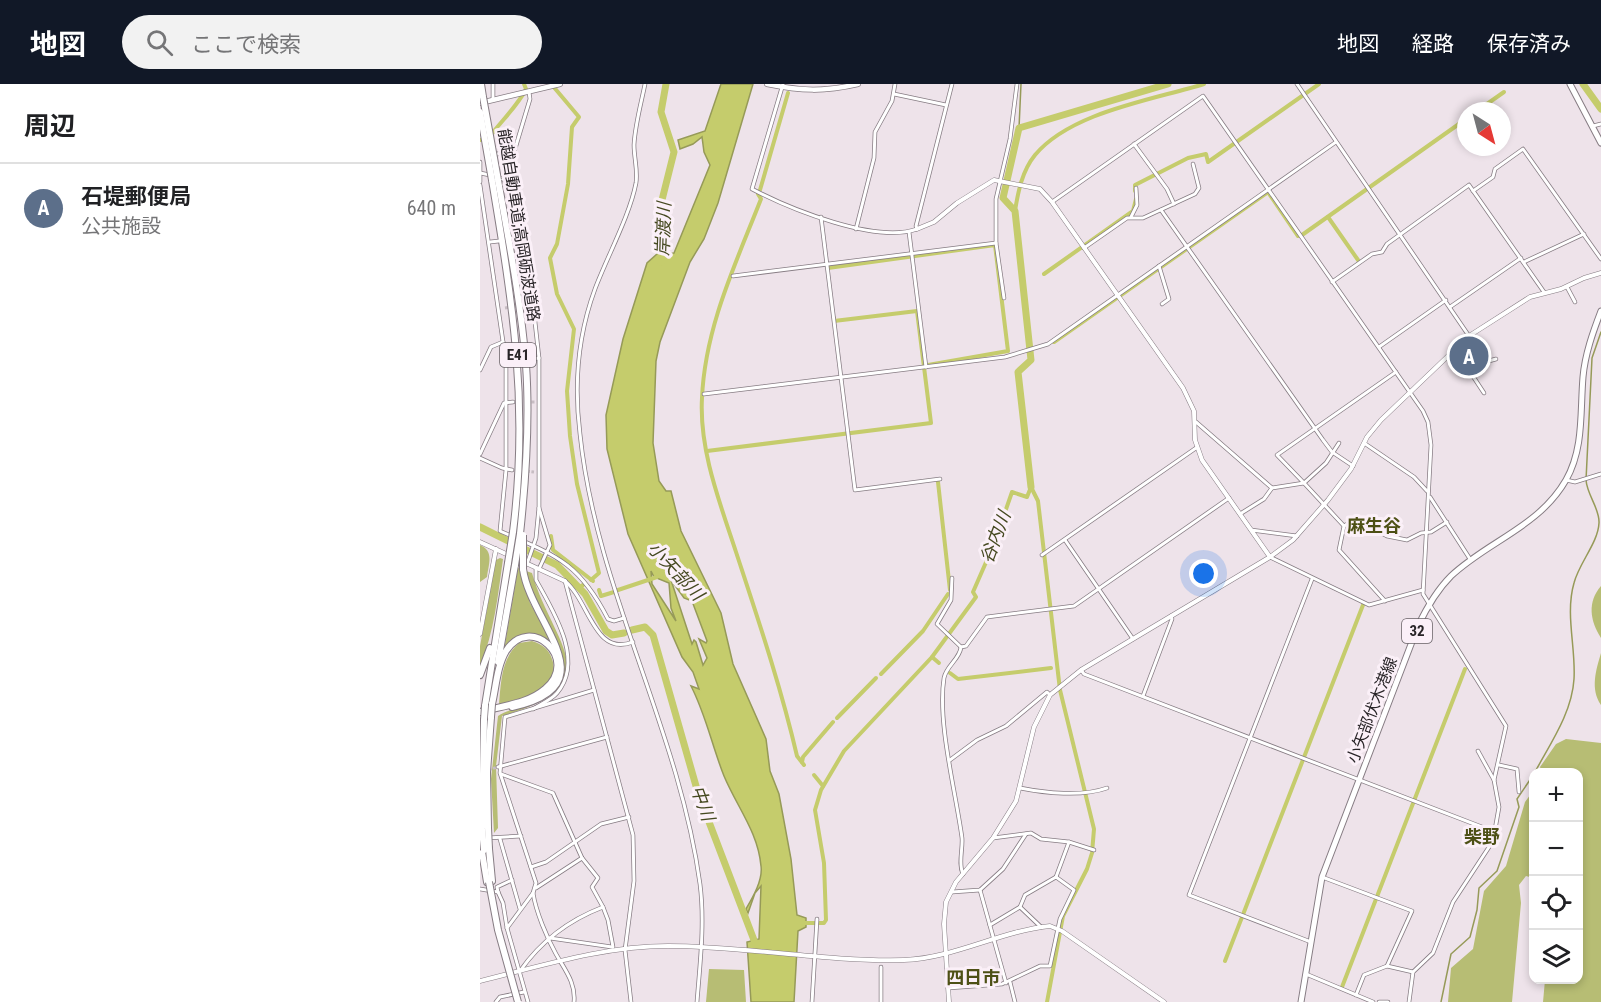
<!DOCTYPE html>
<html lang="ja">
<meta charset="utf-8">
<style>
:root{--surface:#fff;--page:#f2f2f2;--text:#202124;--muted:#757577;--line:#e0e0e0;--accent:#111827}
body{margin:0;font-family:"Roboto Condensed","Noto Sans JP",sans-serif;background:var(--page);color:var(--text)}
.controls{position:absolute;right:18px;bottom:18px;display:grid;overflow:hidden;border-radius:12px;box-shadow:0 3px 9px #0003}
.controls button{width:54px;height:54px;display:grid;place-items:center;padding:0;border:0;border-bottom:2px solid var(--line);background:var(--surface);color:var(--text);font:30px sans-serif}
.compass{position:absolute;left:977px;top:18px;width:54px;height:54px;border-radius:50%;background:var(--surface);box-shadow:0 3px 9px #0003;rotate:144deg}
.you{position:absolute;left:724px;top:490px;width:21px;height:21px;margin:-15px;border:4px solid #fff;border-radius:50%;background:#1a73e8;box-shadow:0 0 0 9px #1a73e833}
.badge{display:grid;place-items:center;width:39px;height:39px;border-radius:50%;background:var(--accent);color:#fff;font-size:20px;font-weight:700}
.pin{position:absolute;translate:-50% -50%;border:3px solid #fff;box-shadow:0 2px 6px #0006}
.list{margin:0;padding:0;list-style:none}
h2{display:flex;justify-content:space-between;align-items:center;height:78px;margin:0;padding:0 24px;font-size:26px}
h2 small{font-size:20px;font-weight:400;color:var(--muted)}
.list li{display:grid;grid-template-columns:39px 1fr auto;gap:18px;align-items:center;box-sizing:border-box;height:90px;padding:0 24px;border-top:2px solid var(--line)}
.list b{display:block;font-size:22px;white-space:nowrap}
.list p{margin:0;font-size:20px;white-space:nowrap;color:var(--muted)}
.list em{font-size:20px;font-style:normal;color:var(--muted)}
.icon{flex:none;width:33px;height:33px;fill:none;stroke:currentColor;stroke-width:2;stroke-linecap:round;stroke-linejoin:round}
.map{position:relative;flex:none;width:1121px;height:918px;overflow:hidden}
header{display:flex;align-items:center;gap:36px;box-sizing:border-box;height:84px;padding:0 30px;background:var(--accent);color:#fff}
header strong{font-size:28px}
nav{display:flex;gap:33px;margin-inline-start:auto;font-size:21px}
.search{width:420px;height:54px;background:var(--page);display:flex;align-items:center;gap:15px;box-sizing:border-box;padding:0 21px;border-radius:33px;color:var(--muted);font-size:22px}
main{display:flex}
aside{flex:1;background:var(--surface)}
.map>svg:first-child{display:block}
</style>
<header>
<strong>地図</strong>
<div class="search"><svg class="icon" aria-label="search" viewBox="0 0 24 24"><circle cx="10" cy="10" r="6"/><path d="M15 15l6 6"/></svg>ここで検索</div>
<nav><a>地図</a><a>経路</a><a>保存済み</a></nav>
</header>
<main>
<aside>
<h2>周辺<small></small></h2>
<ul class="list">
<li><span class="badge" style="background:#5c6f8a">A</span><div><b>石堤郵便局</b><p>公共施設</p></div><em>640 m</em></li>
</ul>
</aside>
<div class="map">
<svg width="1121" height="918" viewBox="0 0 1121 918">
<rect width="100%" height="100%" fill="#eee3ea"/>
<g fill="#b7bd74">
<path d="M0 461C14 467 9 479 7 493L0 498Z"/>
<path d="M20 474 23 475C18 511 14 549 0 582V562L16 476Z"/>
<polygon points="38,484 41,485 50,519 74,561 54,550 47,551 24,566"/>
<path d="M46 487 52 489C72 560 134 600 22 632L16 682 18 744 14 749 11 695 18 632C33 622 55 623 70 611 105 583 66 543 54 514 50 506 49 496 46 487Z"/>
<path d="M1121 502V554C1110 537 1107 518 1121 502Z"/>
<path d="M52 557C62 560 69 565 72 575 83 606 40 615 19 620 21 599 21 574 39 559Z"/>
<path d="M1121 569V621C1110 605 1116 586 1121 569Z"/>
<polygon points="1086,655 1121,659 1121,918 1063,918 1065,896 1098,896 1098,688 1062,688 1060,683 1076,660"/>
<polygon points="1053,707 1053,794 1046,792 1039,801 1041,819 1032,918 968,918 971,884 993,865 1004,807 1026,782 1045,718"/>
<polygon points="229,885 264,886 266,918 226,918"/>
</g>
<path fill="#c5cc6c" stroke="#969a58" stroke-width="1.5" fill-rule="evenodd" d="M241 0H273L238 119 224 155 210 178 180 258 176 277 173 359 179 397 186 407H191L201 447 241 529 253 580 286 655 290 687 299 710 311 775 317 831 326 834V843L318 847 314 918H271L267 858 279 855 281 802 275 809 268 829 266 825C273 813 283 796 281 782 278 748 257 723 244 692 232 662 226 631 211 602L219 605 213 588 202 573 148 450 127 365 126 331 143 255 167 179 177 170 194 169 230 81 224 68 222 53 213 60 200 65 198 56 225 47ZM171 487 174 493 189 499 191 524 196 537 172 500ZM191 496 204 514 212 517 227 557 226 559 219 555 227 574 223 581 216 558 214 556 212 560Z"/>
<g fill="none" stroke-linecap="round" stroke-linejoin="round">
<g stroke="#969a58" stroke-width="1.5">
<polyline points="539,44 541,0"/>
<path d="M1055 688C1070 660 1092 629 1094 595 1096 564 1085 530 1094 499 1099 479 1118 459 1119 439 1120 425 1107 411 1106 396L1112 274 1121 248"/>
<polyline points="961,918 971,870 990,853 997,826 999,804 1017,787 1039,723 1037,715 1054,690"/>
</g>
<g stroke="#c5cc6c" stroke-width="4">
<polyline points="72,1 99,33 92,43 88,100 77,160 70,174 77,210 94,245 87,307 90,352 97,400 119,489 111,496"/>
<polyline points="997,27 1024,8"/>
<path d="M0 56 8 55C20 38 37 23 46 5L44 0"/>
<polyline points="280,106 308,9"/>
<polyline points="655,107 655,101 708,74 726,70 728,78 839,0"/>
<path d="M278 110 281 115C256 179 225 243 222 314 219 366 240 419 256 468 278 535 301 603 317 672L324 681"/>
<path d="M535 127C538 108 542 87 555 71 591 28 672 16 724 0"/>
<polyline points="848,133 878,176"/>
<polyline points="822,151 986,35"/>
<polyline points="348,184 515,161 528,267 448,281"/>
<polyline points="564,190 653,127 656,115"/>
<polyline points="574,258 788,108 818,152"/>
<polyline points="227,367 451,339 437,227 354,237 354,234"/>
<polyline points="458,398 470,506"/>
<polyline points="551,403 558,417 580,606 614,745 612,769 607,785 583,832 567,918"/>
<polyline points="71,452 73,466 113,497"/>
<polyline points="100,503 103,501"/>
<polyline points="119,506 121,512 134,508"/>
<polyline points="138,506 177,493"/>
<polyline points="452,573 459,579"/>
<polyline points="470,589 478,595 571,584"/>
<polyline points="401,590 443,547 468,510"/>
<polyline points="357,634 396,594"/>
<polyline points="322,678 323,673 353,638"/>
<polyline points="334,691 343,702"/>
<polyline points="323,839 344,839 346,836 344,779 335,726 341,706 364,667 452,573 496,513 493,508 514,460 532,408 547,413 551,403"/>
<polyline points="745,877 883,521"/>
<polyline points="862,903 985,585"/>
</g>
<g stroke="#c5cc6c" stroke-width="7">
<polyline points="1103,0 1121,25"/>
<polyline points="181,178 181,120 194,68 181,28 186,0"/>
<polyline points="551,403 538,288 551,276 535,127 523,114 539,44 688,0"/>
<polyline points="0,443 77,481 105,510 126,547 132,551 144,549"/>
<polyline points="152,546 165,543 173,551 218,709 277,864"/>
</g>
<g stroke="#c7bdc3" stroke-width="3" stroke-dasharray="3 1.5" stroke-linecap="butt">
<polyline points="25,224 38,222"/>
<polyline points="31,278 53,275"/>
<polyline points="47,318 55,318"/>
<polyline points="38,386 54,388"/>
<polyline points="0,688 18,683"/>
</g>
<defs>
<g id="minor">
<polyline points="13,0 13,16"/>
<path d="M165 0C161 20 155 41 154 61 154 74 158 86 156 99 150 131 127 173 115 205 98 251 94 302 100 350 116 506 199 645 220 800 225 839 220 879 217 918"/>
<path d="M303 0 272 105C310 125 396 160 437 145L436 142 472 0"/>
<polyline points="817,0 989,252"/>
<polyline points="414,10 466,21"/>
<polyline points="1113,42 1121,40"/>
<polyline points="654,60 687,105 694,120"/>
<polyline points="14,71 35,65 50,15 49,8"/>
<polyline points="0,78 0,98"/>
<polyline points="0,89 10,91"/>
<polyline points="19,93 30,99 33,106 53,220 59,274 59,423 56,454 47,480"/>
<path d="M0 101 26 278V386L20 447C75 471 99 478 128 535L134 537 144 534"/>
<polyline points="993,107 1013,93 1015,85 1043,65 1121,175"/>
<polyline points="572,118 723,12 943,327 948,338 951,361 943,510 1026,642 1014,696 1019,723 1013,757 973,818 953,869 933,888 929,918"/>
<polyline points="681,126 843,356 852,368 873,382"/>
<polyline points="341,133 375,406 460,395"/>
<polyline points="651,133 657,121 656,104"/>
<polyline points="376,145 394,74 395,48 412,17 415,0"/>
<polyline points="429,148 446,283"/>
<polyline points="32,154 41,153"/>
<polyline points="10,158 19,157"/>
<polyline points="604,164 647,134 663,134 715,110 719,104 713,80"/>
<polyline points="1044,178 1104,150"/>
<polyline points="679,182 689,215 682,220"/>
<polyline points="253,192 516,159"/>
<polyline points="852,198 892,170 902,168 907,160 989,101 1064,208"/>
<polyline points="1087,203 1095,218"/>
<polyline points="524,214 516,159 516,115 530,55 537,0"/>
<polyline points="43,221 53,220"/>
<polyline points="970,223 1041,174"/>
<polyline points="899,263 966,216"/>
<polyline points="975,265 1004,309"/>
<polyline points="53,275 59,274"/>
<polyline points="987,283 1016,275"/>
<polyline points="0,286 11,263 23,258"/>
<polyline points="224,310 525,273 568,260 856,58"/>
<polyline points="716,338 792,404"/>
<polyline points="859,359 846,379 824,399 797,371 916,288"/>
<polyline points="884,359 934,393 947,407"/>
<polyline points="0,370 24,319 33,318"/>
<polyline points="0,374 22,384 32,386"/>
<polyline points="1086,396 1095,398 1121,390"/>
<polyline points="950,413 990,475"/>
<polyline points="760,430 784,415 792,404 824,399 864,442 859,466 905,517"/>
<polyline points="864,442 875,435 907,452 927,456 941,449 951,448 967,438"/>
<polyline points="771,446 817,452"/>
<polyline points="585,456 653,555"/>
<polyline points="562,471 716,364"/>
<polyline points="790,473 889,521 943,506"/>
<polyline points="59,485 70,461 59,424"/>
<polyline points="472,494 471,516 457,540 481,563"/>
<polyline points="85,497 153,751 154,797 145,866 151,918"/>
<path d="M85 497C110 518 114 573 153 558"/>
<polyline points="601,586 604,590 1015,748"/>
<polyline points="663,612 692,535 691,532"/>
<path d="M53 625C61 620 71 616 77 609 105 576 73 527 56 496V485"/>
<polyline points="998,667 1014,696"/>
<polyline points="470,676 497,656 526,642 567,608 570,611"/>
<polyline points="1019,681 1037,685 1039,708"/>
<polyline points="18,683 127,653"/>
<polyline points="21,690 73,709 102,774 56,804"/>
<path d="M540 704C565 709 602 713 627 704"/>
<polyline points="7,754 41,752"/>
<polyline points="513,754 551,749 561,755 589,758"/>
<polyline points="20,755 40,825"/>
<polyline points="102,774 118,794 112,803 123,823"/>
<polyline points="51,783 66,778 121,740 149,733"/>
<path d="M483 790C478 780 483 765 482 754 476 709 457 638 464 594 466 582 480 575 481 563L486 562 507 533 594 522 749 414"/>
<polyline points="576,793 589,758 614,766"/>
<polyline points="842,793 932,827 907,882 884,891 876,911"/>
<polyline points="0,805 18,808"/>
<polyline points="500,806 526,899"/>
<polyline points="18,808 23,819 27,844 48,918"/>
<polyline points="18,808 17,803 32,796"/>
<polyline points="472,808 500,806 523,785 546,750"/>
<path d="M53 809C56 828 67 854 76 870 85 886 96 899 94 918"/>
<polyline points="540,823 561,843"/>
<polyline points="27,844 53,809 56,799 20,689 25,633 114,606"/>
<polyline points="70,854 132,863"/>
<polyline points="831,858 709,811 832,495"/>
<polyline points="907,882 933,888"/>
<path d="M40 887C61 857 89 836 123 823L128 836 133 863"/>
<polyline points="826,890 893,918"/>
<polyline points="530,898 535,918"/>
<polyline points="468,904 522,900 560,882 570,882 580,835 594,806 576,793 545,811 540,823 510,841"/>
<polyline points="16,918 20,913 44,908"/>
<polyline points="332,918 337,835"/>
<polyline points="401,918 401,883"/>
<polyline points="899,918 908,918"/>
</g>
<g id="tertiary">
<polyline points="437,145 454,138 477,119 514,96 560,105 572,118 703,304 714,327 715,356 722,376 790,473"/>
<polyline points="0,458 85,497"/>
<polyline points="0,550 16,465"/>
<path d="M0 897C61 882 124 862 188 862 266 862 345 878 424 876 475 874 520 847 570 842L582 847 684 918"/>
<polyline points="469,918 464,840 466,818 476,798 513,754 536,717 554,643 570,611 601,586 790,473 813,456 848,416 871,385 887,353 901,336 989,252 1050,213 1081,205 1104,194 1121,189"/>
</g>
<g id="secondary">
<path d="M287 0C322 7 343 8 378 0"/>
<polyline points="0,19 80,0"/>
</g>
<g id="primary">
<polyline points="1090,0 1121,59"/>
<path d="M821 918 842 793 938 542C947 523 956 507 971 492 1008 457 1059 443 1086 396 1104 364 1100 329 1103 293 1105 270 1113 248 1121 227"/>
</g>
<g id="motorway">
<polyline points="1,0 3,13"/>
<path d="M12 96C33 221 49 321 33 448"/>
<path d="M18 96C29 158 41 219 46 281 50 337 46 394 40 450"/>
<polyline points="18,578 35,481"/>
<polyline points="0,591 10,564"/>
<polyline points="5,622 28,479"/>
<path d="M32 623C131 602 50 539 43 485"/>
<path d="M0 628C21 622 48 620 65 605 101 575 50 529 26 567 17 582 16 603 12 620"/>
<polyline points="8,744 7,688 11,633"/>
<polyline points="2,745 4,636"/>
<polyline points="0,756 7,798"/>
<polyline points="9,765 12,797"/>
</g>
</defs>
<use href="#minor" stroke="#867c83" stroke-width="4.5"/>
<use href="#tertiary" stroke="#867c83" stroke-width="5"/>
<use href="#secondary" stroke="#867c83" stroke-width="6"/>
<use href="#primary" stroke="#867c83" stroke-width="7"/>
<use href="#motorway" stroke="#867c83" stroke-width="8"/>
<use href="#minor" stroke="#fff" stroke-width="3"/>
<use href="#tertiary" stroke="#fff" stroke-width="4"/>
<use href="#secondary" stroke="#fff" stroke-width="4.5"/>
<use href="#primary" stroke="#fff" stroke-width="5"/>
<use href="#motorway" stroke="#fff" stroke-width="6"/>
<defs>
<g id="motorway-bridge">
<polyline points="3,13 18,96"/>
<polyline points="0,28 12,96"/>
<polyline points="43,451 43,485"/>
<polyline points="28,479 33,448"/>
<polyline points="35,481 40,450"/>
<polyline points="11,633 12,620"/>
<polyline points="4,636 5,622"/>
<polyline points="8,744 9,765"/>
<polyline points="2,745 4,766"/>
<polyline points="9,798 18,846 38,918"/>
</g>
</defs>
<use href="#motorway-bridge" stroke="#867c83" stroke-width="8" stroke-linecap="butt"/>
<use href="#motorway-bridge" stroke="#fff" stroke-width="6"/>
</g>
<g text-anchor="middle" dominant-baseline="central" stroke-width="6" stroke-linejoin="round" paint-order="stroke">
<g fill="#fbf0f8" stroke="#686266" stroke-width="1.5">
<rect x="20" y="259" width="36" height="24" rx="4.5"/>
<rect x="922" y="535" width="30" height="24" rx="4.5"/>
</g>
<g font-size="15" font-weight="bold" fill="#292528">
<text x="38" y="271">E41</text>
<text x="937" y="547">32</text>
</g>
<g font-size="16" fill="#292528" stroke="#fbf0f8">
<text transform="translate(39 141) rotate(81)">能越自動車道;高岡砺波道路</text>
<text transform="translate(892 626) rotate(-69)">小矢部伏木港線</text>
</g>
<g font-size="18" font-style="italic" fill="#464921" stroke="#fbf0f8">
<text transform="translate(183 145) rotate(-88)">岸渡川</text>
<text transform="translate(515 453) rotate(-69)">谷内川</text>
<text transform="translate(196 487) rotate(47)">小矢部川</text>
<text transform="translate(223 719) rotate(70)">中川</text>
</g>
<g font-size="18" font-weight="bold" fill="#4d5015" stroke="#fbf0f8">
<text x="894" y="441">麻生谷</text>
<text x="1002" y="752">柴野</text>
<text x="493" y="893">四日市</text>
</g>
</g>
</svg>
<div class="controls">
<button>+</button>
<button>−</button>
<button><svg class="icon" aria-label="locate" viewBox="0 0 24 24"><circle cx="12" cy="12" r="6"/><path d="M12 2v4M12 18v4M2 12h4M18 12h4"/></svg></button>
<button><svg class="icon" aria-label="layers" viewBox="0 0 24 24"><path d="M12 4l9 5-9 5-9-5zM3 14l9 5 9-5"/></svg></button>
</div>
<svg class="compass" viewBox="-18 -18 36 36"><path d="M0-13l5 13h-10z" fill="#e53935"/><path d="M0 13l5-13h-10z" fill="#757577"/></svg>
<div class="you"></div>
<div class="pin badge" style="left:989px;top:272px;background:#5c6f8a">A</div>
</div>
</main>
